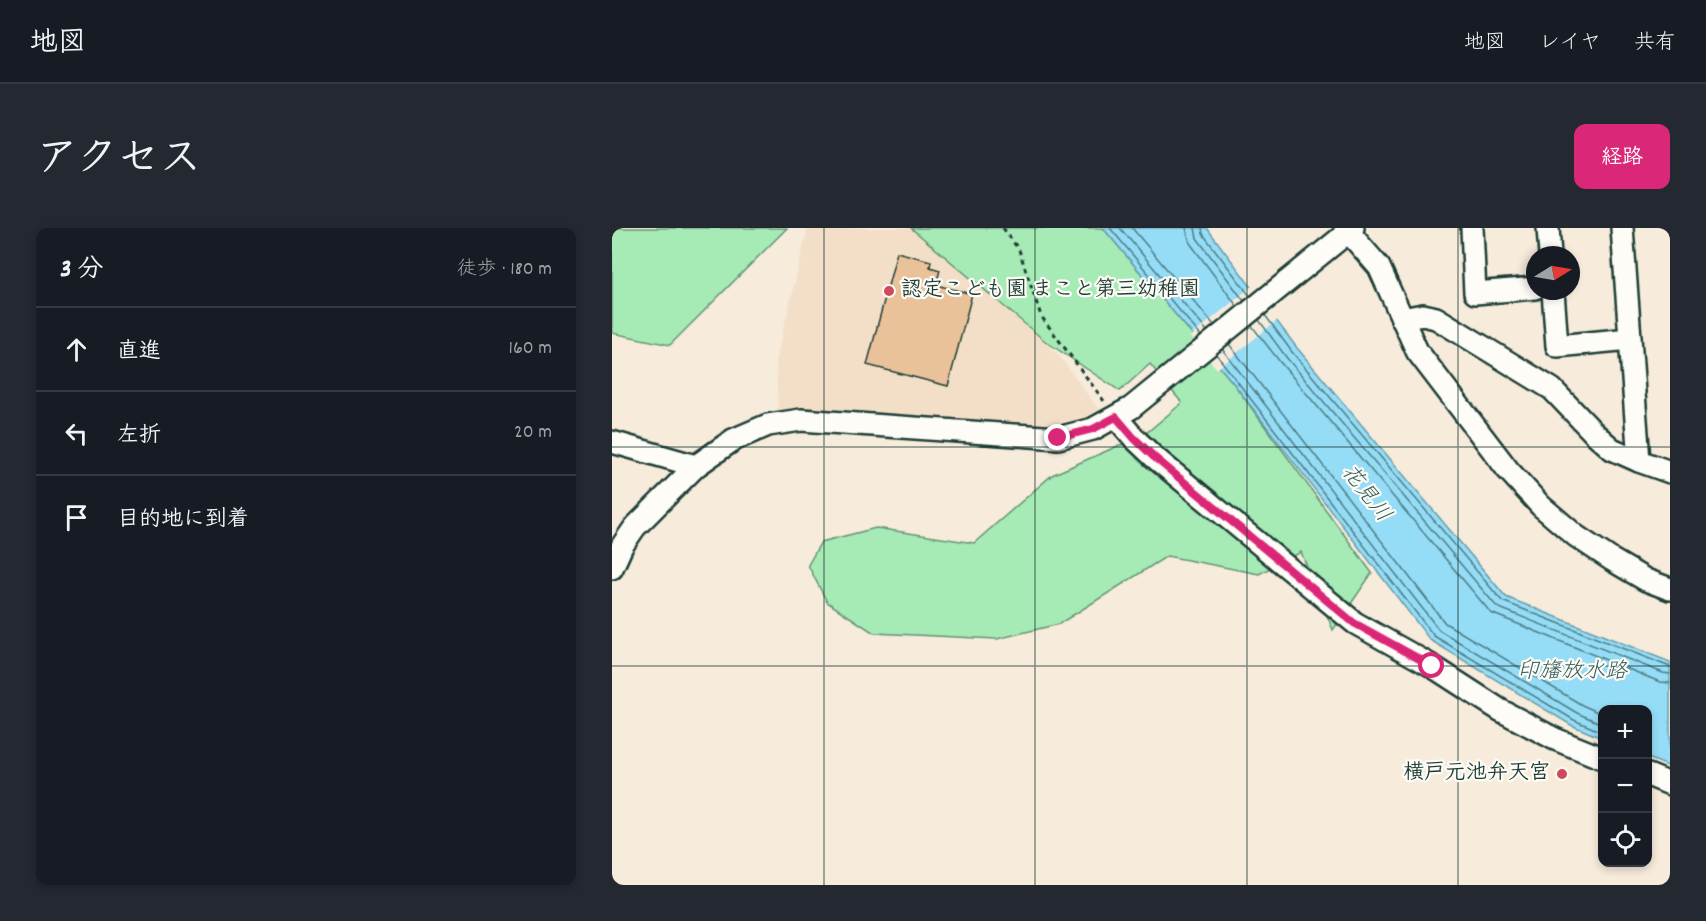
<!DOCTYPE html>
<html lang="ja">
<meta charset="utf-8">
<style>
:root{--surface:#171b24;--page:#242831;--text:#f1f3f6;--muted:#9ea1a6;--line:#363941;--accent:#db2777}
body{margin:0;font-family:Dekko,"Klee One",sans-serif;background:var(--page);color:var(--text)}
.controls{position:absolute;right:18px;bottom:18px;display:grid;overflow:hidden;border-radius:12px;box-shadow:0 3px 9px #0003}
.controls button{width:54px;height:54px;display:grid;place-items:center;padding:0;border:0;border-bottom:2px solid var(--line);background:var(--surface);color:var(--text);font:30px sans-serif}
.compass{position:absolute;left:914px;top:18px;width:54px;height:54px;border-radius:50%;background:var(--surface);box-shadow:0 3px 9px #0003;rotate:79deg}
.stop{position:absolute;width:18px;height:18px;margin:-14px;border:4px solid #db2777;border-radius:50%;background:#fff}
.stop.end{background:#db2777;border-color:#fff;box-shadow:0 2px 6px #0008}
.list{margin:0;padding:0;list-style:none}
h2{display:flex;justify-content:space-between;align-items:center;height:78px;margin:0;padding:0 24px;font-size:26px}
h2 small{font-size:20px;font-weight:400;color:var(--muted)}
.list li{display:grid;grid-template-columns:39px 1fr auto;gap:18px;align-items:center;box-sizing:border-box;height:84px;padding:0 24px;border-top:2px solid var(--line)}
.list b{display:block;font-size:22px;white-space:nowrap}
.list em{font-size:20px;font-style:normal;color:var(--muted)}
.icon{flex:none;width:33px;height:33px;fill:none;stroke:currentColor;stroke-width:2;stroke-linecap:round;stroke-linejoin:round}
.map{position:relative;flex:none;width:1058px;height:657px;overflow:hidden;border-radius:12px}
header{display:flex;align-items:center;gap:36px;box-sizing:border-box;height:84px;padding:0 30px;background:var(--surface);border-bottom:2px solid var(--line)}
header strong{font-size:28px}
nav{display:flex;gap:33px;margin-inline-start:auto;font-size:21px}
.intro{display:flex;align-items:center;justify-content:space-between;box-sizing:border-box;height:144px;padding:0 36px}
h1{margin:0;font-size:42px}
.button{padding:15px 27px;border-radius:12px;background:var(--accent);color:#fff;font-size:21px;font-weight:700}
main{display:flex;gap:36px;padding:0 36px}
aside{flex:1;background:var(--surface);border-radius:12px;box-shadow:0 3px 9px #0003}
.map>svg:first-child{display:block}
</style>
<header>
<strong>地図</strong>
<nav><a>地図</a><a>レイヤ</a><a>共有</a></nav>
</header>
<div class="intro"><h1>アクセス</h1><a class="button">経路</a></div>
<main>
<aside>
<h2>3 分<small>徒歩 · 180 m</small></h2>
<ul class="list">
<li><svg class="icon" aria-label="ahead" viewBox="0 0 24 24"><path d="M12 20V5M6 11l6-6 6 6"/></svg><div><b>直進</b></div><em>160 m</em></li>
<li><svg class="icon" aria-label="left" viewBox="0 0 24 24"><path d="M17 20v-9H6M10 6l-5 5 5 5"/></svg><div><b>左折</b></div><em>20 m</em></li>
<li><svg class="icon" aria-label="arrive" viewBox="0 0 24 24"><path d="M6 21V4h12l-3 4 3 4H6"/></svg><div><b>目的地に到着</b></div></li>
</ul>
</aside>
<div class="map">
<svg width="1058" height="657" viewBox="0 0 1058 657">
<rect width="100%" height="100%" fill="#f7ebdb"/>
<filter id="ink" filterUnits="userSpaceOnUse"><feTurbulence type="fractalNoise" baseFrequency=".0167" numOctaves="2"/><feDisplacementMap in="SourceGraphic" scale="12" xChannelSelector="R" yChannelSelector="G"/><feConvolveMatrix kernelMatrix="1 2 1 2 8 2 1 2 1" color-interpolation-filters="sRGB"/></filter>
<g filter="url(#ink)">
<polygon fill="#f3dfc8" points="196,0 300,0 445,125 487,182 469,192 437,196 197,180 166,182 164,132"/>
<g fill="#a6eab5" stroke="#629474" stroke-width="1.5">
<polygon points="0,0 175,0 58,117 0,105"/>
<polygon points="299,0 491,0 622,156 760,345 721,402 689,324 647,346 555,328 447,396 385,411 262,405 215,374 196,337 209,314 264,300 362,315 440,247 533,206 570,175 538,136 508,163 433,113"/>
</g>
<polygon fill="#95dcf7" stroke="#669ca9" stroke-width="1.5" points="491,0 595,0 685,120 894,369 1058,434 1058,539 1036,530 1036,482 990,482 990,510 959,497 818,412 622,156"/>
<polygon fill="#f7ebdb" points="641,57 667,91 605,141 578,109"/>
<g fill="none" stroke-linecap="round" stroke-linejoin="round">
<g stroke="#4e7d82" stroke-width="1.5">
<polyline points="498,0 589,108"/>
<polyline points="508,0 595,103"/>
<polyline points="520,0 602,97"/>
<polyline points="574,0 578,15 625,78"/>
<polyline points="583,0 585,10 632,73"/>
<polyline points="590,0 591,6 638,68"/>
<polyline points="653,87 680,124 890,373 1058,439"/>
<polyline points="647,92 674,129 885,379 1051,445 1058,446"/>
<polyline points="640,98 668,134 879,385 1048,454 1058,455"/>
<polyline points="617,116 833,395 970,477 990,486"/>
<polyline points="610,121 827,402 965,485 990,496"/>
<polyline points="604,126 822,408 962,492 990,504"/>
</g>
</g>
<polygon fill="#eac29a" stroke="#1f3d34" stroke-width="1.5" points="285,24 319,33 318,39 328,42 324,57 360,66 336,158 255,137"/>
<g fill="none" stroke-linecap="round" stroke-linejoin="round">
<defs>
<g id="minor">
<polyline points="733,0 767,39 805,123 896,242 929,278 964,308 1000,332 1034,352 1058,361"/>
<polyline points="860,0 863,65 923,60"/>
<polyline points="936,0 938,27"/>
<polyline points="1010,0 1027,233"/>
<polyline points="941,63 945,118 1018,111"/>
<polyline points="790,91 811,87 824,90 940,161 982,205 1000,221 1027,233 1058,244"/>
<polyline points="504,189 522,210 542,229 743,395 820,438 888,482 943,511 990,530"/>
<polyline points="0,214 84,238"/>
<polyline points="0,340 10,318 23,299 84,238 121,212 156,197 189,192 446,210 481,201 519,180 741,0"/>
<polyline points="1036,547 1058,556"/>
</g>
</defs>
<use href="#minor" stroke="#1f3d34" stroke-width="26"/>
<polyline stroke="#1f3d34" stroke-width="3" stroke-dasharray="4.5 4.5" stroke-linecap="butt" points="391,0 407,22 429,88 492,173"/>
<use href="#minor" stroke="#fdfcf7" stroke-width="21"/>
</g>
</g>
<g fill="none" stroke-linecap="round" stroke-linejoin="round" filter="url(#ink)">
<polyline stroke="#db2777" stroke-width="8" points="446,210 481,201 504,189 522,210 542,229 742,395 820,438"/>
</g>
<path fill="none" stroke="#1f3d34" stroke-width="1.5" stroke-opacity="0.55" d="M212 0V657M423 0V657M635 0V657M846 0V657M0 219H1058M0 438H1058"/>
<g fill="#d1495b" stroke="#fdfcf7" stroke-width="2">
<circle cx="277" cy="63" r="6"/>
<circle cx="950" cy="546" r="6"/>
</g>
<g text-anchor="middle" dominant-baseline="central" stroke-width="4.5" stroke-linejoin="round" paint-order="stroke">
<g font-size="21" font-weight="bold" fill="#1f3d34" stroke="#fdfcf7" text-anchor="start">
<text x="289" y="63">認定こども園 まこと第三幼稚園</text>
<text x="938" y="546" text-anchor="end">横戸元池弁天宮</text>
</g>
<g font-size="22" font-style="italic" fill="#375d5b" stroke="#fdfcf7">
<text transform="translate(753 266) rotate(52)">花見川</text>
<text x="960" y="444">印旛放水路</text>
</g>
</g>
</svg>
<div class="controls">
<button>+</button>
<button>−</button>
<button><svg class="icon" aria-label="locate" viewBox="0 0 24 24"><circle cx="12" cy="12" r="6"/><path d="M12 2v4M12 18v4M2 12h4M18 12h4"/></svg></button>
</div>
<svg class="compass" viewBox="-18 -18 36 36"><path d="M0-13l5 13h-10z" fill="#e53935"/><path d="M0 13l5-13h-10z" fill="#9ea1a6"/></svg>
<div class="stop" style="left:820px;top:438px"></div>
<div class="stop end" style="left:446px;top:210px"></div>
</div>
</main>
